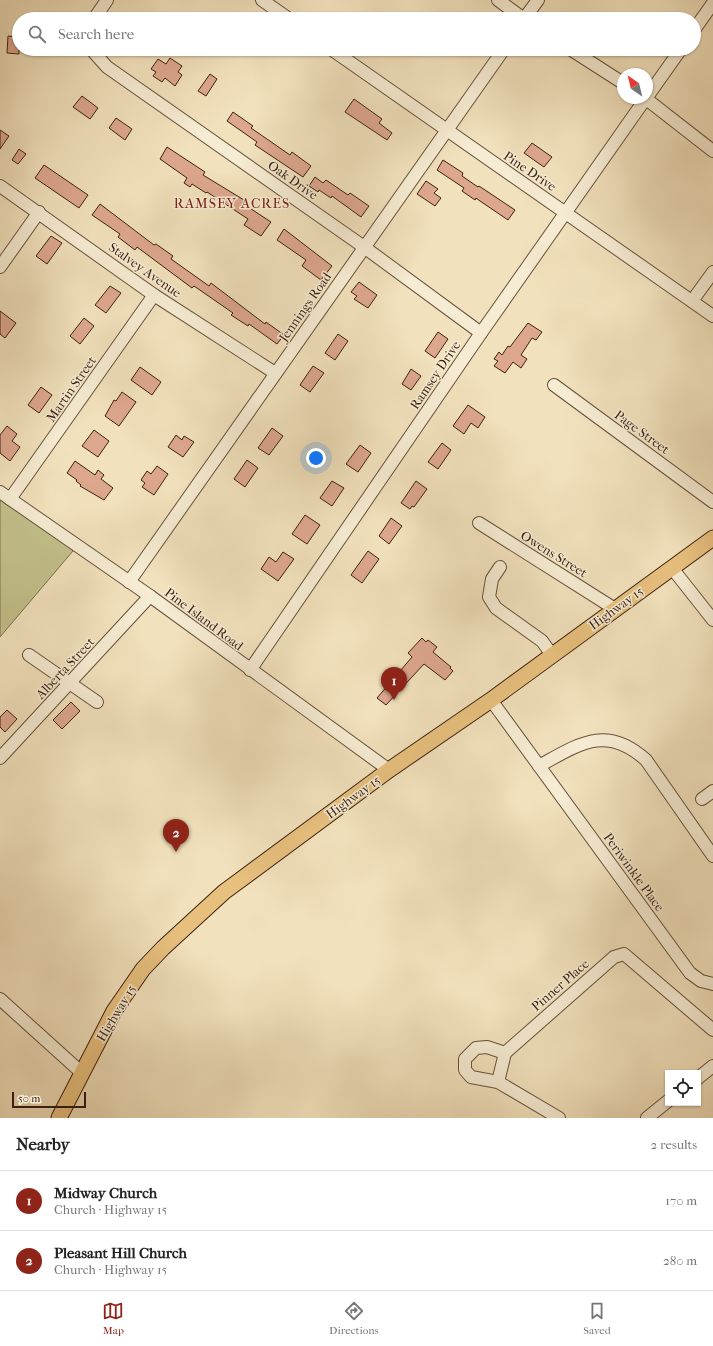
<!DOCTYPE html>
<meta charset="utf-8">
<style>
:root{--surface:#fff;--page:#f2f2f2;--text:#222;--muted:#767676;--line:#e0e0e0;--accent:#8f2418}
body{margin:0;font-family:"IM FELL French Canon",serif;background:var(--page);color:var(--text)}
.controls{position:absolute;right:12px;bottom:12px;display:grid;overflow:hidden;border-radius:0px;box-shadow:0 1px 3px #0004}
.controls button{width:36px;height:36px;display:grid;place-items:center;padding:0;border:0;border-bottom:1px solid var(--line);background:var(--surface);color:var(--text);font:20px sans-serif}
.compass{position:absolute;left:617px;top:68px;width:36px;height:36px;border-radius:50%;background:var(--surface);box-shadow:0 1px 3px #0004;rotate:325deg}
.scale{position:absolute;left:12px;bottom:10px;width:74px;box-sizing:border-box;padding-left:4px;border:2px solid #3c2112;border-top:0;font-size:11px;line-height:14px;white-space:nowrap;color:#3c2112;-webkit-text-stroke:3px #f6ecd3;paint-order:stroke}
.you{position:absolute;left:316px;top:458px;width:14px;height:14px;margin:-10px;border:3px solid #fff;border-radius:50%;background:#1a73e8;box-shadow:0 0 0 6px #1a73e833}
.badge{display:grid;place-items:center;width:26px;height:26px;border-radius:50%;background:var(--accent);color:#fff;font-size:13px;font-weight:700}
.pin{position:absolute;translate:-50% -33px;filter:drop-shadow(0 1px 2px #0008)}
.pin::after{content:'';position:absolute;top:21px;width:14px;height:12px;background:inherit;clip-path:polygon(0 0,100% 0,50% 100%)}
.list{margin:0;padding:0;list-style:none}
h2{display:flex;justify-content:space-between;align-items:center;height:52px;margin:0;padding:0 16px;font-size:17px}
h2 small{font-size:13px;font-weight:400;color:var(--muted)}
.list li{display:grid;grid-template-columns:26px 1fr auto;gap:12px;align-items:center;box-sizing:border-box;height:60px;padding:0 16px;border-top:1px solid var(--line)}
.list b{display:block;font-size:15px;white-space:nowrap}
.list p{margin:0;font-size:13px;white-space:nowrap;color:var(--muted)}
.list em{font-size:13px;font-style:normal;color:var(--muted)}
.icon{flex:none;width:22px;height:22px;fill:none;stroke:currentColor;stroke-width:2;stroke-linecap:round;stroke-linejoin:round}
.map{position:relative;flex:none;width:713px;height:1118px;overflow:hidden}
.search{position:absolute;background:var(--surface);box-shadow:0 1px 3px #0004;left:12px;right:12px;top:12px;height:44px;display:flex;align-items:center;gap:10px;box-sizing:border-box;padding:0 14px;border-radius:22px;color:var(--muted);font-size:15px}
.sheet{height:172px;background:var(--surface)}
nav{display:flex;justify-content:space-around;align-items:center;box-sizing:border-box;height:56px;border-top:1px solid var(--line);background:var(--surface);font-size:11px;color:var(--muted)}
nav a{display:grid;justify-items:center;gap:2px}
nav .on{color:var(--accent)}
.map>svg:first-child{display:block}
</style>
<div class="map">
<svg width="713" height="1118" viewBox="0 0 713 1118">
<rect width="100%" height="100%" fill="#f1e1bc"/>
<filter id="stains"><feTurbulence type="fractalNoise" baseFrequency=".005" numOctaves="4"/><feColorMatrix values="0 0 0 0 .2 0 0 0 0 .09 0 0 0 0 .02 0 0 0 .5 -.17"/></filter>
<radialGradient id="worn" r=".72"><stop offset=".6" stop-color="#630" stop-opacity="0"/><stop offset="1" stop-color="#630" stop-opacity=".3"/></radialGradient>
<polygon fill="#c2c08b" stroke="#7f704e" points="0,492 78,545 0,637"/>
<g fill="#dda78e" stroke="#3c2112">
<polygon points="8,36 19,37 19,54 7,53"/>
<polygon points="170,58 182,66 178,72 182,75 175,86 165,78 162,82 153,76 156,72 151,69 158,59 166,64"/>
<polygon points="210,74 217,79 206,96 198,91"/>
<polygon points="82,96 98,108 90,119 73,107"/>
<polygon points="354,99 382,119 379,123 392,133 387,140 345,112"/>
<polygon points="233,112 253,126 251,128 290,155 292,152 311,166 303,177 255,145 257,142 227,121"/>
<polygon points="116,118 132,129 125,140 109,128"/>
<polygon points="0,130 9,136 0,149"/>
<polygon points="532,143 552,157 544,167 524,153"/>
<polygon points="167,147 205,172 203,175 244,200 242,203 271,222 261,236 244,225 248,219 207,192 206,193 192,184 190,187 184,183 187,178 160,159"/>
<polygon points="19,149 26,154 18,164 12,160"/>
<polygon points="443,160 463,173 462,176 478,187 479,186 515,210 508,220 480,201 476,198 475,200 462,191 464,188 437,170"/>
<polygon points="44,165 88,195 79,208 35,178"/>
<polygon points="315,177 323,183 326,180 348,195 350,193 369,206 361,217 332,196 331,198 319,190 318,192 309,186"/>
<polygon points="426,181 438,189 434,193 441,198 435,206 417,194"/>
<polygon points="100,204 154,245 156,244 173,256 171,259 209,286 211,283 265,324 266,322 284,335 277,344 249,324 248,326 231,315 233,313 194,286 192,288 137,247 135,250 118,237 120,234 92,215"/>
<polygon points="284,229 332,266 321,280 302,266 306,260 277,240"/>
<polygon points="51,236 62,243 47,264 36,256"/>
<polygon points="359,282 377,295 368,308 354,299 357,296 351,292"/>
<polygon points="110,286 121,293 106,313 95,305"/>
<polygon points="0,311 16,323 5,338 0,334"/>
<polygon points="84,318 94,326 80,344 70,336"/>
<polygon points="528,323 542,332 536,340 532,338 521,355 527,359 521,368 513,362 505,373 494,366 498,361 494,359 499,352 502,355 508,346 510,347"/>
<polygon points="438,332 448,339 435,358 425,351"/>
<polygon points="338,334 348,341 335,360 325,353"/>
<polygon points="313,366 324,373 310,392 300,385"/>
<polygon points="140,367 161,382 152,395 131,380"/>
<polygon points="411,369 421,376 411,390 402,384"/>
<polygon points="41,387 52,395 39,413 28,405"/>
<polygon points="122,392 136,402 119,426 105,416 114,400 116,401"/>
<polygon points="468,405 485,417 478,428 471,423 464,434 453,426"/>
<polygon points="7,426 17,434 12,441 20,447 10,461 0,453 0,435"/>
<polygon points="272,428 283,436 269,455 258,448"/>
<polygon points="94,430 109,441 98,457 82,446"/>
<polygon points="176,435 182,440 184,436 194,442 183,457 168,447"/>
<polygon points="442,443 451,450 438,469 428,462"/>
<polygon points="360,445 371,453 358,472 346,464"/>
<polygon points="247,460 258,468 245,487 234,479"/>
<polygon points="75,461 95,475 98,470 104,475 101,479 113,488 104,500 80,486 81,485 76,481 77,480 67,473"/>
<polygon points="157,466 168,474 154,495 142,487 145,483 141,480 147,471 151,474"/>
<polygon points="332,481 344,488 332,506 320,498"/>
<polygon points="416,481 427,489 414,507 412,506 410,509 401,503"/>
<polygon points="305,515 320,525 307,544 292,534"/>
<polygon points="391,518 402,526 389,544 379,536"/>
<polygon points="368,551 379,559 362,583 351,575"/>
<polygon points="283,552 294,559 278,581 261,569 269,557 276,562"/>
<polygon points="422,638 426,642 428,640 437,647 433,652 451,667 450,668 453,671 445,680 424,664 386,705 377,698 412,657 408,653"/>
<polygon points="71,702 80,711 62,729 53,720"/>
<polygon points="7,710 17,719 5,732 0,727 0,717"/>
</g>
<g fill="none" stroke-linecap="round" stroke-linejoin="round">
<defs>
<g id="minor">
<polyline points="262,0 289,19"/>
<polyline points="498,0 524,19"/>
<polyline points="94,19 107,0"/>
<polyline points="524,19 538,0"/>
<polyline points="694,30 713,3"/>
<polyline points="91,49 107,67 364,247 481,333"/>
<polyline points="331,49 713,316"/>
<polyline points="570,49 623,83"/>
<polyline points="647,97 681,49"/>
<polyline points="645,98 713,151"/>
<polyline points="0,186 154,295 275,373"/>
<polyline points="0,267 39,212"/>
<polyline points="692,301 713,272"/>
<polyline points="554,385 713,502"/>
<polyline points="0,492 150,596 389,770"/>
<polyline points="10,499 154,295"/>
<polyline points="479,523 615,609"/>
<polyline points="500,567 492,579 489,597 496,608 542,641 552,655"/>
<polyline points="672,568 713,620"/>
<polyline points="129,582 504,49"/>
<polyline points="29,655 97,702"/>
<polyline points="250,670 481,333 646,98"/>
<polyline points="491,700 690,973 701,981 713,984"/>
<polyline points="0,758 150,596"/>
<path d="M539 766C579 744 606 724 646 760L713 856"/>
<polyline points="702,799 713,791"/>
<polyline points="0,999 82,1073"/>
<polyline points="505,1053 487,1047 476,1048 465,1059 465,1070 471,1077 498,1082 559,1118"/>
<polyline points="698,1078 713,1066"/>
<polyline points="498,1082 505,1053 614,957 624,954 713,1030"/>
<polyline points="647,1118 668,1101"/>
</g>
<polyline id="major" points="59,1118 114,1011 143,969 163,948 224,892 389,770 491,700 713,538"/>
</defs>
<use href="#minor" stroke="#69513c" stroke-width="14"/>
<use href="#major" stroke="#3c2112" stroke-width="17"/>
<use href="#minor" stroke="#f6ecd3" stroke-width="12"/>
<use href="#major" stroke="#e8c07e" stroke-width="15"/>
</g>
<g text-anchor="middle" dominant-baseline="central" stroke-width="3" stroke-linejoin="round" paint-order="stroke">
<g font-size="13" fill="#3c2112" stroke="#f6ecd3">
<text transform="translate(530 171) rotate(34)">Pine Drive</text>
<text transform="translate(293 180) rotate(35)">Oak Drive</text>
<text transform="translate(145 270) rotate(35)">Stalvey Avenue</text>
<text transform="translate(305 307) rotate(-55)">Jennings Road</text>
<text transform="translate(435 375) rotate(-56)">Ramsey Drive</text>
<text transform="translate(71 389) rotate(-55)">Martin Street</text>
<text transform="translate(642 432) rotate(36)">Page Street</text>
<text transform="translate(554 554) rotate(32)">Owens Street</text>
<text transform="translate(616 608) rotate(-36)">Highway 15</text>
<text transform="translate(204 619) rotate(37)">Pine Island Road</text>
<text transform="translate(65 668) rotate(-47)">Alberta Street</text>
<text transform="translate(353 797) rotate(-36)">Highway 15</text>
<text transform="translate(634 872) rotate(54)">Periwinkle Place</text>
<text transform="translate(560 985) rotate(-41)">Pinner Place</text>
<text transform="translate(116 1013) rotate(-59)">Highway 15</text>
</g>
<g font-size="14" letter-spacing="1" fill="#7a1f14" stroke="#f6ecd3">
<text x="232" y="203">RAMSEY ACRES</text>
</g>
</g>
<rect width="100%" height="100%" filter="url(#stains)"/>
<rect width="100%" height="100%" fill="url(#worn)"/>
</svg>
<div class="controls">
<button><svg class="icon" aria-label="locate" viewBox="0 0 24 24"><circle cx="12" cy="12" r="6"/><path d="M12 2v4M12 18v4M2 12h4M18 12h4"/></svg></button>
</div>
<svg class="compass" viewBox="-18 -18 36 36"><path d="M0-13l5 13h-10z" fill="#e53935"/><path d="M0 13l5-13h-10z" fill="#767676"/></svg>
<div class="scale">50 m</div>
<div class="you"></div>
<div class="pin badge" style="left:394px;top:700px">1</div>
<div class="pin badge" style="left:176px;top:852px">2</div>
<div class="search"><svg class="icon" aria-label="search" viewBox="0 0 24 24"><circle cx="10" cy="10" r="6"/><path d="M15 15l6 6"/></svg>Search here</div>
</div>
<section class="sheet">
<h2>Nearby<small>2 results</small></h2>
<ul class="list">
<li><span class="badge">1</span><div><b>Midway Church</b><p>Church · Highway 15</p></div><em>170 m</em></li>
<li><span class="badge">2</span><div><b>Pleasant Hill Church</b><p>Church · Highway 15</p></div><em>280 m</em></li>
</ul>
</section>
<nav>
<a class="on"><svg class="icon" aria-label="map" viewBox="0 0 24 24"><path d="M3 6l6-2 6 2 6-2v14l-6 2-6-2-6 2zM9 4v14M15 6v14"/></svg>Map</a>
<a><svg class="icon" aria-label="directions" viewBox="0 0 24 24"><path d="M12 3l9 9-9 9-9-9zM9 14v-3h6M13 9l2 2-2 2"/></svg>Directions</a>
<a><svg class="icon" aria-label="saved" viewBox="0 0 24 24"><path d="M7 4h10v16l-5-4-5 4z"/></svg>Saved</a>
</nav>
